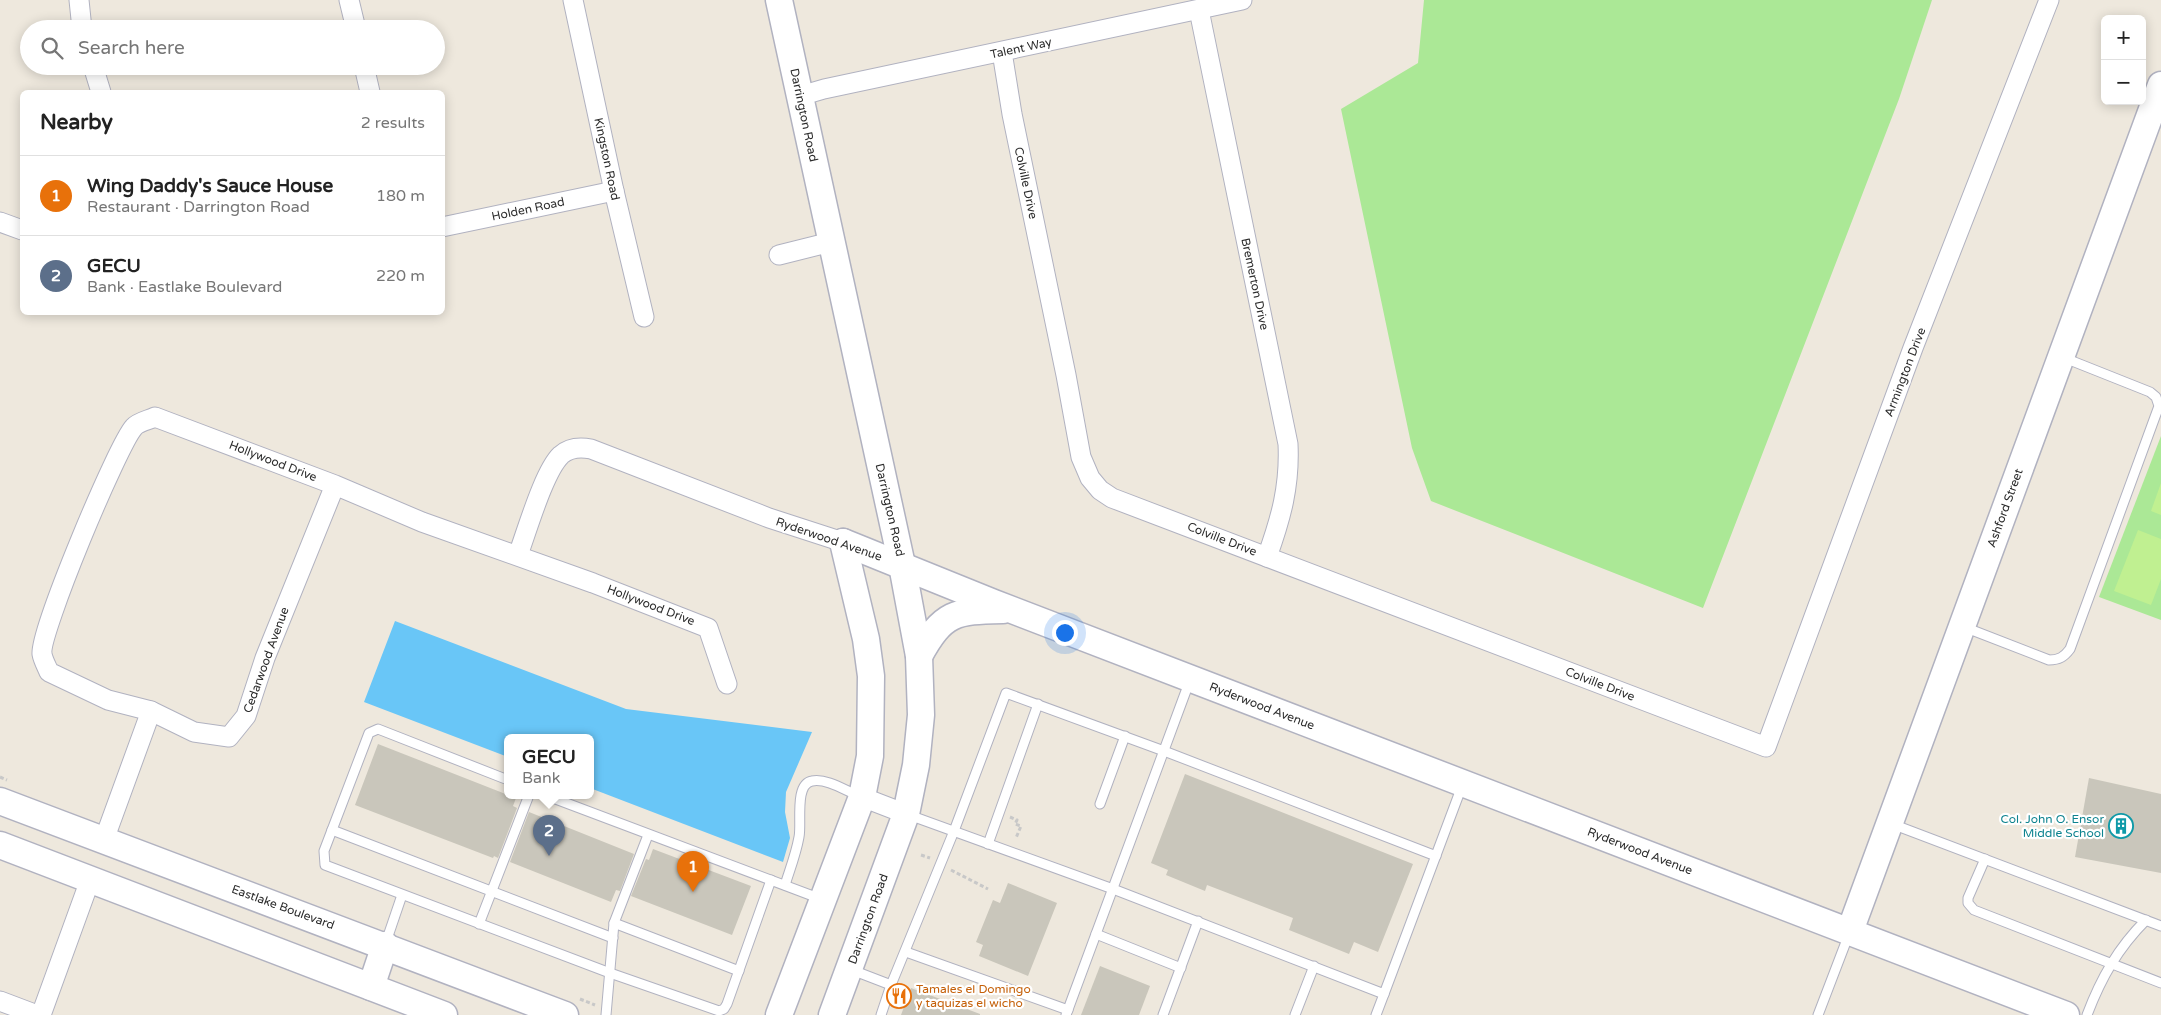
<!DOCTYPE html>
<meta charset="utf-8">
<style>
:root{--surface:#fff;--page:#f6f6f6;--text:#222;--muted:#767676;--line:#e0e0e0;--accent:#394eff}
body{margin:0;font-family:"Varela Round",sans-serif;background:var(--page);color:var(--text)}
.controls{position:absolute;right:15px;top:15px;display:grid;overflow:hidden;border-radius:8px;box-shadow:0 2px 12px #0003}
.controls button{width:45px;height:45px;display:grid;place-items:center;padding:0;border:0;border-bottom:1px solid var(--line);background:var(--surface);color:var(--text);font:25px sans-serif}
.you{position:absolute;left:1064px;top:632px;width:18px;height:18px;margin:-12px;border:4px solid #fff;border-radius:50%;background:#1a73e8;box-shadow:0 0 0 8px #1a73e833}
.badge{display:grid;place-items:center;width:32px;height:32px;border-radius:50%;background:var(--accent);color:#fff;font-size:16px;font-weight:700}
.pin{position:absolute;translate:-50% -41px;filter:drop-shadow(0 1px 2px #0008)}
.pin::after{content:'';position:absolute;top:26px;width:18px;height:15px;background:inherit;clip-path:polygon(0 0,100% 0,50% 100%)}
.popup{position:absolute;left:504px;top:734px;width:90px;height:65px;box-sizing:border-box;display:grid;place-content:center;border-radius:8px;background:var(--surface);filter:drop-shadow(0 1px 4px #0005);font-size:16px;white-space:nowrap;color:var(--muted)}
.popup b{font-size:19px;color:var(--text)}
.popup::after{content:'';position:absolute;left:50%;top:100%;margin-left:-10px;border:10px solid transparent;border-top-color:var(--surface)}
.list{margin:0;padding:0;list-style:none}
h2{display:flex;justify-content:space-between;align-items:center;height:65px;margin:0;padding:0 20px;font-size:21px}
h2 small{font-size:16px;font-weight:400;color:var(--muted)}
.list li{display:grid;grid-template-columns:32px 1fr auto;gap:15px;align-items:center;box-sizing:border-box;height:80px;padding:0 20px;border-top:1px solid var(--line)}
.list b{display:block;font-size:19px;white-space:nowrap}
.list p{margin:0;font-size:16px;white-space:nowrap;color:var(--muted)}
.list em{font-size:16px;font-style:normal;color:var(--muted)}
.icon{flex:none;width:28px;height:28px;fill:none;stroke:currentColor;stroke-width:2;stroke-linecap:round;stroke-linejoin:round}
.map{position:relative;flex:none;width:2161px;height:1015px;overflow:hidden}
.search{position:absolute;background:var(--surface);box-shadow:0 2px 12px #0003;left:20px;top:20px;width:425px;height:55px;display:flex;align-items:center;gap:12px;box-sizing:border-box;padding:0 18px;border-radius:28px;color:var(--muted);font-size:19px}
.panel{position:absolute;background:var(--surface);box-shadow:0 2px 12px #0003;left:20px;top:90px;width:425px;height:225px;border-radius:8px}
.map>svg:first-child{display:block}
</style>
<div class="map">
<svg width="2161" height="1015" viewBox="0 0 2161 1015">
<rect width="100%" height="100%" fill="#eee8dd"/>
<g fill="#abe896">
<polygon points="1424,0 1932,0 1899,99 1703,608 1431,501 1412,448 1341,109 1418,63"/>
<polygon points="2161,436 2161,620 2099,597"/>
</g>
<g fill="#c0f091">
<polygon points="2161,483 2161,515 2151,511"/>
<polygon points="2138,530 2161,539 2161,579 2151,605 2114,591"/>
</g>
<polygon fill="#69c6f7" points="395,621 626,709 812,732 786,792 785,812 790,838 783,862 590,788 590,737 508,737 508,757 364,702"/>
<g fill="#c9c6bb">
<polygon points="378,744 516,798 513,806 517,808 498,858 494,856 493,858 355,805"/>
<polygon points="1185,774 1413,864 1378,952 1354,942 1349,954 1289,930 1293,918 1207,885 1205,891 1166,875 1168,870 1151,863"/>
<polygon points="2089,778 2161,794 2161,873 2075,857"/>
<polygon points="529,812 634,854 620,891 616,890 611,902 510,862"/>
<polygon points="653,849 751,886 732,935 631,896 646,859 649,860"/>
<polygon points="1008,883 1057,903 1028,976 979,956 983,945 976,942 993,900 1000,903"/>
<polygon points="1100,966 1150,986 1139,1015 1081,1015"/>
<polygon points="911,988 980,1014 980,1015 901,1015"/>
</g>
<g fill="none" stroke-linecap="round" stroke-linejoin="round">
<defs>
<g id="lane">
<path d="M1964 627 2049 660C2059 660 2064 657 2070 649L2159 406 2156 397 2150 392 2062 357"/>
<polyline points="508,780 378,729 369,733 324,851 325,865 610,973 719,1011 724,1009 727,1004 771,880"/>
<polyline points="545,795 821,899"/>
<polyline points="1100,804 1125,736"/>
<polyline points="909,815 1113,889 1384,994 1462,786"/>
<polyline points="1892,824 2161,926"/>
<polyline points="332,830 613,938"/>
<polyline points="988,844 1038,704"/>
<polyline points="1985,859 1968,898 1968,903 1974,910 2161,983"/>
<path d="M785 885C790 869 796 854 799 837 802 824 794 784 812 781 827 778 846 791 859 796"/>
<polyline points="614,923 739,971"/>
<polyline points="479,924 529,795"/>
<polyline points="1096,934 1181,968"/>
<polyline points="386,942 402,895"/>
<polyline points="906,952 1068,1010"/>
<polyline points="852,970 891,985 954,831 1006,693 1164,751 1436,856"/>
<polyline points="606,1015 614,923 648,835"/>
<polyline points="881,1015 891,985"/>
<polyline points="1066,1015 1190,680"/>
<polyline points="1163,1015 1198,921"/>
<polyline points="1295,1015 1314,966"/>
<polyline points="1376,1015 1384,994"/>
<polyline points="1818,1015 1849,934"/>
<path d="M2087 1015C2101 978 2118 948 2146 920"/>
</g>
<g id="street">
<polyline points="79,0 82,29"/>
<polyline points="349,0 356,29"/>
<polyline points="573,0 614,191 644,317"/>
<path d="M1199 10 1288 444C1290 486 1281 518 1267 557"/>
<polyline points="1002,52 1012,114 1066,375 1081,457 1090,478 1100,490 1112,498 1766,747 1913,348 2049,0"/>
<polyline points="93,66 101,92"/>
<polyline points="364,66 370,92"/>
<polyline points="800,96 824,89 1242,0"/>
<polyline points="0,222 22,230"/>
<polyline points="442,227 614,191"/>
<polyline points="779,255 831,242"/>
<path d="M335 485 265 658 246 716 229 737 194 732 151 711 108 700 49 672C47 667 43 660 42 654 39 633 118 444 134 427 138 422 149 420 155 417L335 485 422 522 593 583 708 628 727 684"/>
<path d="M518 555C527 531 544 471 561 455 570 447 581 447 591 449L769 518 843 542"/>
<polyline points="862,797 906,814"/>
<polyline points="104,840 151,711"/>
<polyline points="0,1001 37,1015"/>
<polyline points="41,1015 90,880"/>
</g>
<g id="secondary">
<polyline points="779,0 902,565 919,656 921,715 916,765 906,814 832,1015"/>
<polyline points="843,542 994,603 2066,1015"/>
<path d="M919 656C943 612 955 611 1003 610"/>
<polyline points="0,801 565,1015"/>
<polyline points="0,845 444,1015"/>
<polyline points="1850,931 2161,85"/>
<polyline points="371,987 385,945"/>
<polyline points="779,1015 862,797 870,756 871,676 866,639 843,542"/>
</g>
</defs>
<use href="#lane" stroke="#b1b2c0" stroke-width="11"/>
<use href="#street" stroke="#b1b2c0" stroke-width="21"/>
<use href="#secondary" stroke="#b1b2c0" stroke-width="29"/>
<g stroke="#c8c8c8" stroke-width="3" stroke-dasharray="4 2.5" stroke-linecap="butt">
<polyline points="0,777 7,780"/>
<polyline points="1010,817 1017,820 1015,824 1021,826 1016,838"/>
<polyline points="921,855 930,858"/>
<polyline points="951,870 988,889"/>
<polyline points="580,999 595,1005"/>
</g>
<use href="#lane" stroke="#fff" stroke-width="9"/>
<use href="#street" stroke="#fff" stroke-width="19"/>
<use href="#secondary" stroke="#fff" stroke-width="26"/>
</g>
<defs>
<symbol id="building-ring" viewBox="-11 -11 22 22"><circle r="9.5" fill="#fff" stroke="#0f9aa8" stroke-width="1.5"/><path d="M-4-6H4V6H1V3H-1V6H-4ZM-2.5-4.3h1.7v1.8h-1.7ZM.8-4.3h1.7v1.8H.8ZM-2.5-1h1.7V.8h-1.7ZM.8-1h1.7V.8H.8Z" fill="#0f9aa8"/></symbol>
<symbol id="restaurant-ring" viewBox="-11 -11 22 22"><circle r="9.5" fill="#fff" stroke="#e8710a" stroke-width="1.5"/><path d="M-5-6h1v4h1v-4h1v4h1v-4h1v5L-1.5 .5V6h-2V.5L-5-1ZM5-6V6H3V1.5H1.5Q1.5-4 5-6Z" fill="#e8710a"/></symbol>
</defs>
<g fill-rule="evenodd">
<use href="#building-ring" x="2107" y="812" width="28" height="28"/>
<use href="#restaurant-ring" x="885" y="982" width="28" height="28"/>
</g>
<g text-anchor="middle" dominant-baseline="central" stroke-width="4.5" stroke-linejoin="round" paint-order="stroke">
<g font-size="12" fill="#2c2c2c" stroke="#fff">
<text transform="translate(1021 48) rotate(-12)">Talent Way</text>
<text transform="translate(804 115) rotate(78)">Darrington Road</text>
<text transform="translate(607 159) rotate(78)">Kingston Road</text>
<text transform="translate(1026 183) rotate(78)">Colville Drive</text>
<text transform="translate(528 209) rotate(-12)">Holden Road</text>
<text transform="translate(1255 284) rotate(78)">Bremerton Drive</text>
<text transform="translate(1905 372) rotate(-69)">Armington Drive</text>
<text transform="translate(273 461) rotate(21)">Hollywood Drive</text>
<text transform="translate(2005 508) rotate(-70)">Ashford Street</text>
<text transform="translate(890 510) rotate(77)">Darrington Road</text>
<text transform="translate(829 539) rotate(19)">Ryderwood Avenue</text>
<text transform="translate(1222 539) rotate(21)">Colville Drive</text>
<text transform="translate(651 605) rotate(21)">Hollywood Drive</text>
<text transform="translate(266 660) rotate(-70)">Cedarwood Avenue</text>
<text transform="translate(1600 684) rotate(21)">Colville Drive</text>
<text transform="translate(1262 706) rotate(21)">Ryderwood Avenue</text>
<text transform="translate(1640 851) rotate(21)">Ryderwood Avenue</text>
<text transform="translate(283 907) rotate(20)">Eastlake Boulevard</text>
<text transform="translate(868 919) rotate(-70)">Darrington Road</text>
</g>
<g font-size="12" fill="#0d838f" stroke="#fff" text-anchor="end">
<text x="2104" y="819">Col. John O. Ensor<tspan x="2104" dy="14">Middle School</tspan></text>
</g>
<g font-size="12" fill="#c56008" stroke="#fff" text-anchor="start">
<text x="916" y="989">Tamales el Domingo<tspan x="916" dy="14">y taquizas el wicho</tspan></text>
</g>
</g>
</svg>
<div class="controls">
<button>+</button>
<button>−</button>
</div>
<div class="you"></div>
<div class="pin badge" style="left:693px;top:892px;background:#e8710a">1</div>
<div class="pin badge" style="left:549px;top:856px;background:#5c6f8a">2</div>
<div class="popup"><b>GECU</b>Bank</div>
<div class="search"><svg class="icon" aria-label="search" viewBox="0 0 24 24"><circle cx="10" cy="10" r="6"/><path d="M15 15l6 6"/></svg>Search here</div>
<section class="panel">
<h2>Nearby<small>2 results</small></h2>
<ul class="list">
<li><span class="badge" style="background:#e8710a">1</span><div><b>Wing Daddy's Sauce House</b><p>Restaurant · Darrington Road</p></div><em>180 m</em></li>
<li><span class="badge" style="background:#5c6f8a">2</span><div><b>GECU</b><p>Bank · Eastlake Boulevard</p></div><em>220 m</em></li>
</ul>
</section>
</div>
